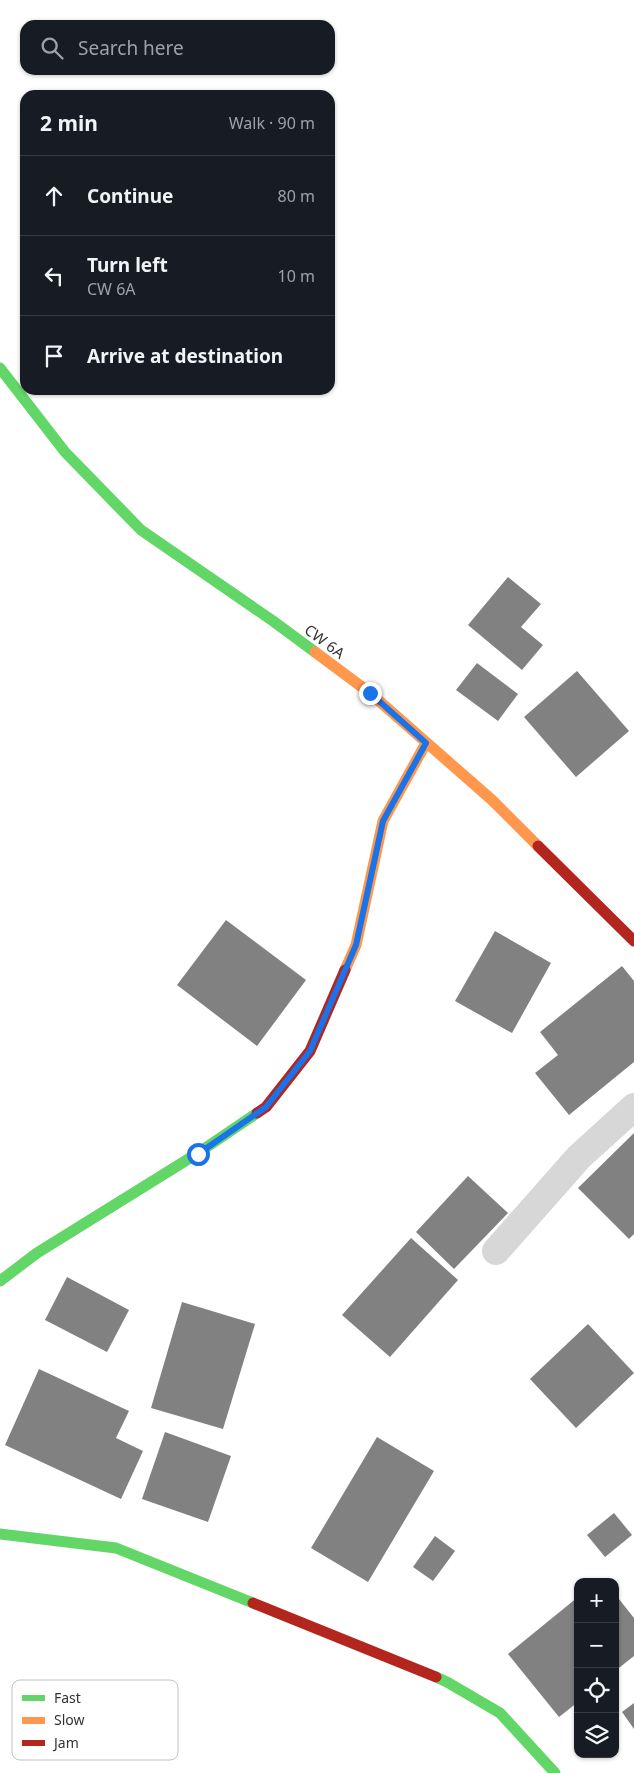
<!DOCTYPE html>
<meta charset="utf-8">
<style>
:root{--surface:#171b24;--page:#20242c;--text:#f1f3f6;--muted:#9ea1a6;--line:#363941}
body{margin:0;font-family:"Noto Sans",sans-serif;background:var(--page);color:var(--text)}
.controls{position:absolute;right:15px;bottom:15px;display:grid;overflow:hidden;border-radius:10px;box-shadow:0 1px 4px #0004}
.controls button{width:45px;height:45px;display:grid;place-items:center;padding:0;border:0;border-bottom:1px solid var(--line);background:var(--surface);color:var(--text);font:25px sans-serif}
.stop{position:absolute;width:15px;height:15px;margin:-11px;border:4px solid #1a73e8;border-radius:50%;background:#fff}
.stop.end{background:#1a73e8;border-color:#fff;box-shadow:0 1px 5px #0008}
.list{margin:0;padding:0;list-style:none}
h2{display:flex;justify-content:space-between;align-items:center;height:65px;margin:0;padding:0 20px;font-size:21px}
h2 small{font-size:16px;font-weight:400;color:var(--muted)}
.list li{display:grid;grid-template-columns:32px 1fr auto;gap:15px;align-items:center;box-sizing:border-box;height:80px;padding:0 20px;border-top:1px solid var(--line)}
.list b{display:block;font-size:19px;white-space:nowrap}
.list p{margin:0;font-size:16px;white-space:nowrap;color:var(--muted)}
.list em{font-size:16px;font-style:normal;color:var(--muted)}
.icon{flex:none;width:28px;height:28px;fill:none;stroke:currentColor;stroke-width:2;stroke-linecap:round;stroke-linejoin:round}
.map{position:relative;flex:none;width:634px;height:1773px;overflow:hidden}
.search{position:absolute;background:var(--surface);box-shadow:0 1px 4px #0004;left:20px;top:20px;width:315px;height:55px;display:flex;align-items:center;gap:12px;box-sizing:border-box;padding:0 18px;border-radius:15px;color:var(--muted);font-size:19px}
.panel{position:absolute;background:var(--surface);box-shadow:0 1px 4px #0004;left:20px;top:90px;width:315px;height:305px;border-radius:15px}
.map>svg:first-child{display:block}
</style>
<div class="map">
<svg width="634" height="1773" viewBox="0 0 634 1773">
<rect width="100%" height="100%" fill="#fff"/>
<g fill="#818181">
<polygon points="508,577 541,604 521,627 543,645 522,670 468,625"/>
<polygon points="477,663 518,694 498,721 456,690"/>
<polygon points="577,671 629,731 576,777 524,717"/>
<polygon points="226,920 306,980 257,1046 177,985"/>
<polygon points="495,931 551,963 512,1033 455,1001"/>
<polygon points="622,966 634,981 634,1062 569,1115 535,1073 558,1055 540,1032"/>
<polygon points="634,1133 634,1234 629,1239 578,1188"/>
<polygon points="468,1176 508,1213 454,1269 416,1232"/>
<polygon points="411,1238 458,1280 390,1357 342,1315"/>
<polygon points="67,1277 129,1310 107,1352 45,1320"/>
<polygon points="182,1302 255,1324 223,1429 151,1408"/>
<polygon points="588,1324 634,1373 576,1428 530,1379"/>
<polygon points="39,1369 129,1411 116,1438 143,1451 121,1499 5,1445"/>
<polygon points="165,1432 231,1456 208,1522 142,1499"/>
<polygon points="377,1437 434,1471 368,1582 311,1548"/>
<polygon points="614,1513 632,1535 605,1557 587,1535"/>
<polygon points="435,1536 455,1551 433,1581 413,1567"/>
<polygon points="615,1594 634,1618 634,1656 615,1671"/>
<polygon points="578,1597 578,1702 559,1717 508,1654"/>
<polygon points="634,1703 634,1729 622,1712"/>
</g>
<g fill="none" stroke-linecap="round" stroke-linejoin="round">
<polyline stroke="#d7d7d7" stroke-width="28" points="496,1251 579,1157 634,1107"/>
<g stroke="#63d668" stroke-width="11">
<polyline points="0,368 65,452 141,530 273,621 315,652"/>
<polyline points="0,1281 37,1253 198,1153 257,1113"/>
<polyline points="0,1534 116,1548 253,1603"/>
<polyline points="436,1677 447,1682 500,1713 555,1773"/>
</g>
<g stroke="#ff974d" stroke-width="11">
<polyline points="315,652 370,693 492,800 538,846"/>
<polyline points="345,970 356,945 383,821 426,743"/>
</g>
<g stroke="#b3261e" stroke-width="11">
<polyline points="538,846 634,941"/>
<polyline points="257,1113 266,1107 310,1051 345,970"/>
<polyline points="253,1603 436,1677"/>
</g>
</g>
<g fill="none" stroke-linecap="round" stroke-linejoin="round">
<polyline stroke="#1a73e8" stroke-width="6" points="198,1154 266,1107 310,1051 356,945 383,821 426,743 370,693"/>
</g>
<g text-anchor="middle" dominant-baseline="central" stroke-width="5" stroke-linejoin="round" paint-order="stroke">
<g font-size="15" fill="#333" stroke="#fff">
<text transform="translate(325 641) rotate(37)">CW 6A</text>
</g>
</g>
<rect x="12" y="1680" width="166" height="80" rx="8" fill="#fff" stroke="#c2c2c2" stroke-width="1"/>
<rect x="22" y="1695" width="23" height="6" fill="#63d668"/>
<rect x="22" y="1717" width="23" height="7" fill="#ff974d"/>
<rect x="22" y="1740" width="23" height="6" fill="#b3261e"/>
<g font-size="14" fill="#333">
<text x="54" y="1703">Fast</text>
<text x="54" y="1725">Slow</text>
<text x="54" y="1748">Jam</text>
</g>
</svg>
<div class="controls">
<button>+</button>
<button>−</button>
<button><svg class="icon" aria-label="locate" viewBox="0 0 24 24"><circle cx="12" cy="12" r="6"/><path d="M12 2v4M12 18v4M2 12h4M18 12h4"/></svg></button>
<button><svg class="icon" aria-label="layers" viewBox="0 0 24 24"><path d="M12 4l9 5-9 5-9-5zM3 14l9 5 9-5"/></svg></button>
</div>
<div class="stop" style="left:198px;top:1154px"></div>
<div class="stop end" style="left:370px;top:693px"></div>
<div class="search"><svg class="icon" aria-label="search" viewBox="0 0 24 24"><circle cx="10" cy="10" r="6"/><path d="M15 15l6 6"/></svg>Search here</div>
<section class="panel">
<h2>2 min<small>Walk · 90 m</small></h2>
<ul class="list">
<li><svg class="icon" aria-label="ahead" viewBox="0 0 24 24"><path d="M12 20V5M6 11l6-6 6 6"/></svg><div><b>Continue</b></div><em>80 m</em></li>
<li><svg class="icon" aria-label="left" viewBox="0 0 24 24"><path d="M17 20v-9H6M10 6l-5 5 5 5"/></svg><div><b>Turn left</b><p>CW 6A</p></div><em>10 m</em></li>
<li><svg class="icon" aria-label="arrive" viewBox="0 0 24 24"><path d="M6 21V4h12l-3 4 3 4H6"/></svg><div><b>Arrive at destination</b></div></li>
</ul>
</section>
</div>
